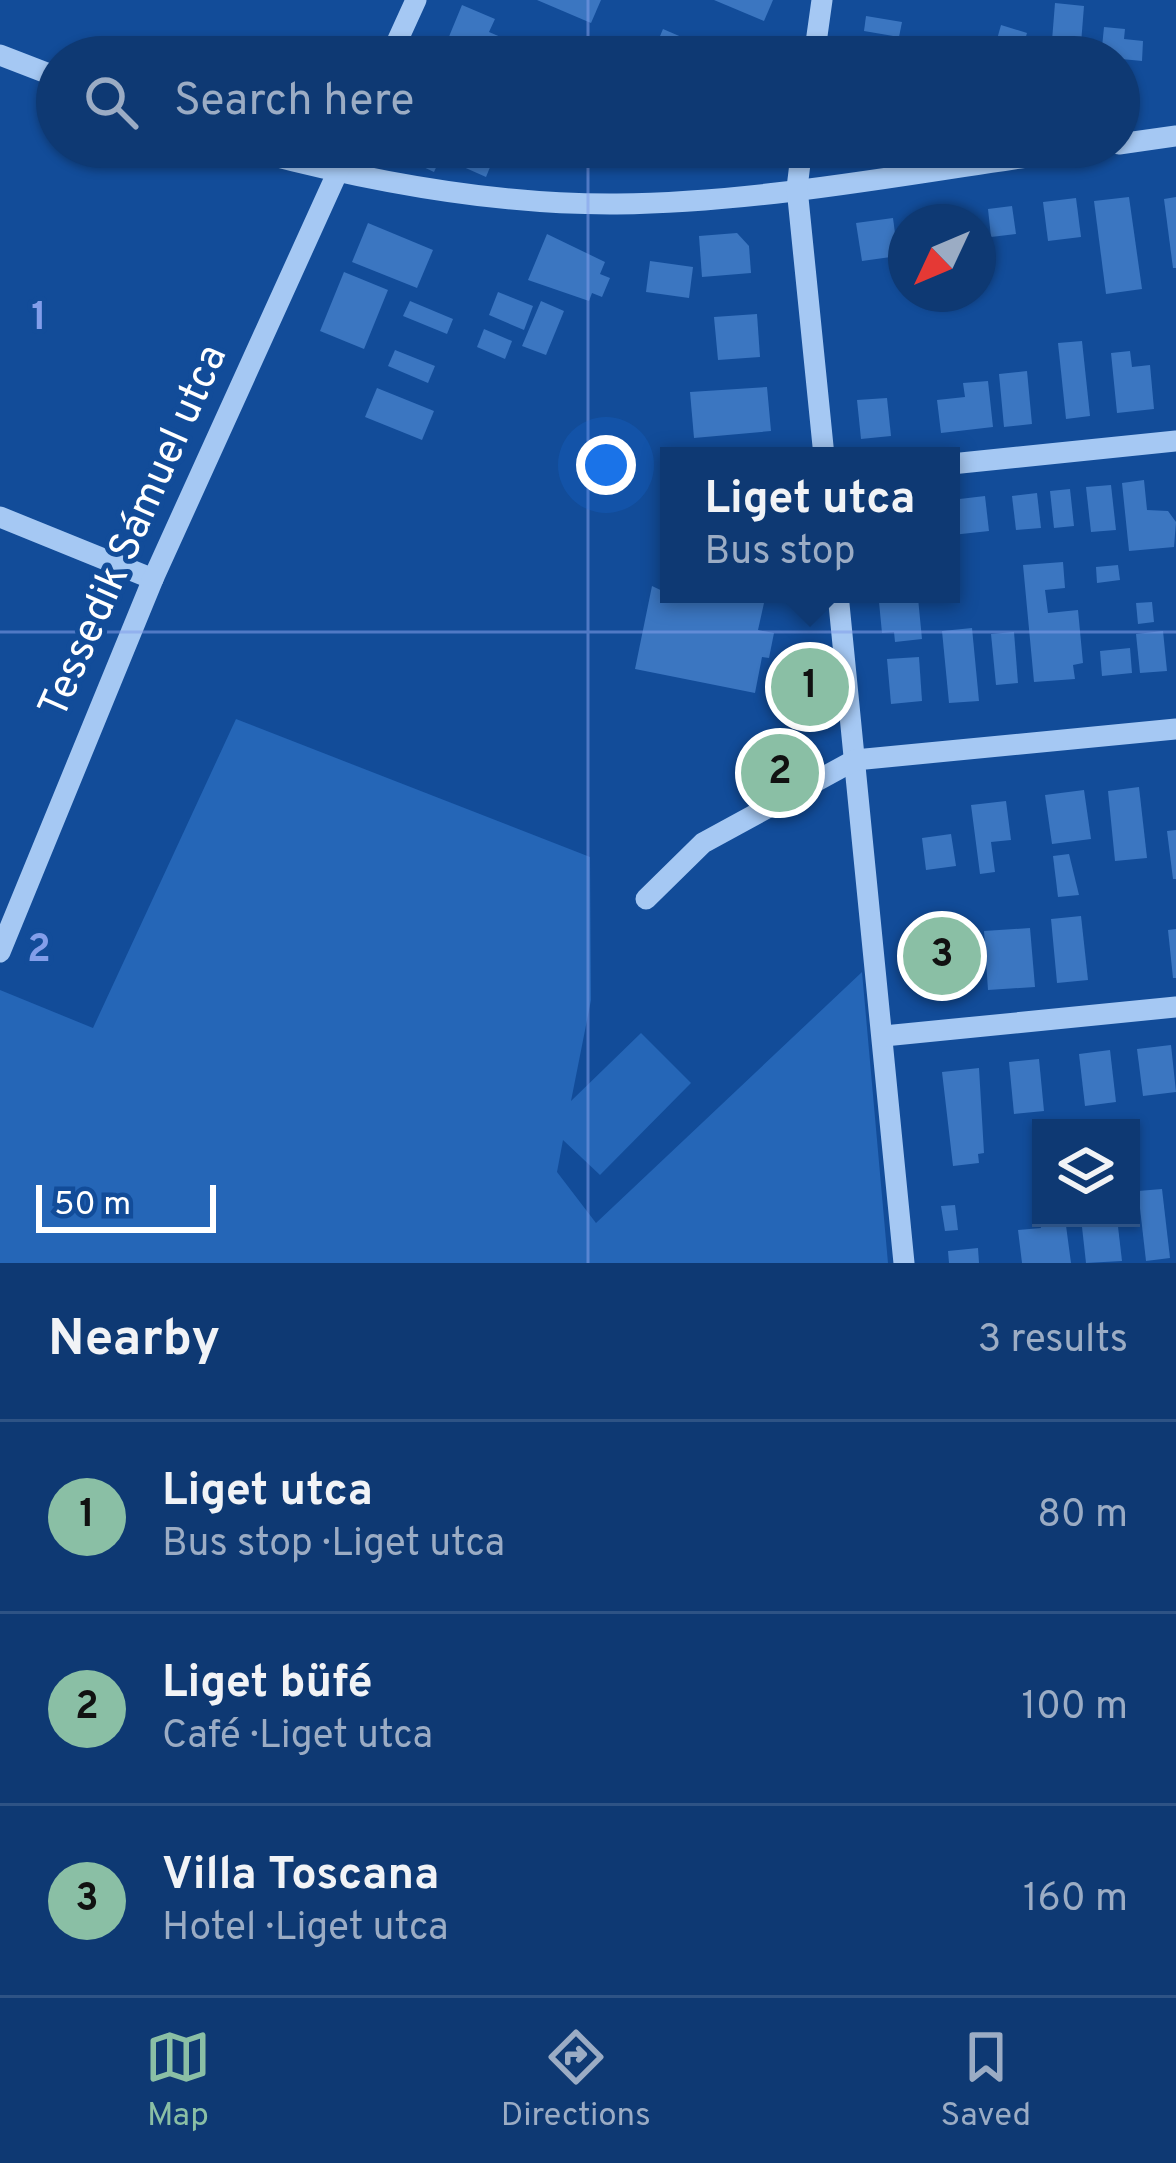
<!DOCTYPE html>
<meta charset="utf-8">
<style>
:root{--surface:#0e3973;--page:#1c447b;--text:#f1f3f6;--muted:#9bacc4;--line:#2e5385;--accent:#8abfa5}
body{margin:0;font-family:Overpass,sans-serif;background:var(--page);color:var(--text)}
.controls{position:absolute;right:36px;bottom:36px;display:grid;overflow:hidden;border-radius:0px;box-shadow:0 3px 9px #0004}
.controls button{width:108px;height:108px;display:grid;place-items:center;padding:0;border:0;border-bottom:3px solid var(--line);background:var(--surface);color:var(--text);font:60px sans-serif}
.compass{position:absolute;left:888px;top:204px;width:108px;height:108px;border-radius:50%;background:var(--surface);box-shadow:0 3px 9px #0004;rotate:226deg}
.scale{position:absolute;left:36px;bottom:30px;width:180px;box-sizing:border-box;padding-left:12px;border:6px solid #fff;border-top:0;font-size:33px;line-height:42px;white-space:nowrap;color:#fff;-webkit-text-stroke:9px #124c99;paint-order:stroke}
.you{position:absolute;left:606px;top:465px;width:42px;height:42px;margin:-30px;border:9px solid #fff;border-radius:50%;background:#1a73e8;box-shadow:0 0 0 18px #1a73e833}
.badge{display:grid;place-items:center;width:78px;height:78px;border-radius:50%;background:var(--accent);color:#111;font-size:39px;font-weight:700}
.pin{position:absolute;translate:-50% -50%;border:6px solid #fff;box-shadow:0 3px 12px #0006}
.popup{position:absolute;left:660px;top:447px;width:300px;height:156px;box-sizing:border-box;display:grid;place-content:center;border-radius:0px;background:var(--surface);filter:drop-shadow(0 3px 9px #0005);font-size:39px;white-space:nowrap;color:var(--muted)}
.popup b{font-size:45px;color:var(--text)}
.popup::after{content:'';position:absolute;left:50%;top:100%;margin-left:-24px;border:24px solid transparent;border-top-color:var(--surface)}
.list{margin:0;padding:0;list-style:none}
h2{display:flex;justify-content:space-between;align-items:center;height:156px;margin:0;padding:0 48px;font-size:51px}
h2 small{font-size:39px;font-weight:400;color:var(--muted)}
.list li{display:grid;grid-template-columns:78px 1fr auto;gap:36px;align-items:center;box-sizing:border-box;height:192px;padding:0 48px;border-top:3px solid var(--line)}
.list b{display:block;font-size:45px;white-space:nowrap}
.list p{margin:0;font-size:39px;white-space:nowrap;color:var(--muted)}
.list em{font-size:39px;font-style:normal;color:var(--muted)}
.icon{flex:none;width:66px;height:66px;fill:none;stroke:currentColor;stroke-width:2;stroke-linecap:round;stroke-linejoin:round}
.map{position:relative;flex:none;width:1176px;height:1263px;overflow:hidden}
.search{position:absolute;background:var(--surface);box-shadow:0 3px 9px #0004;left:36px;right:36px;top:36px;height:132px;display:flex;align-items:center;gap:30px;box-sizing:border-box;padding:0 42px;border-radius:66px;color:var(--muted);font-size:45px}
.sheet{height:732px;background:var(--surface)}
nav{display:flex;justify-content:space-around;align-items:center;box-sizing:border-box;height:168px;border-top:3px solid var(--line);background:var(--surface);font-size:33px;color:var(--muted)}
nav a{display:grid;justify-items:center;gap:6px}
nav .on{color:var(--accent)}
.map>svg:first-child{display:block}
</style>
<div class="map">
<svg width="1176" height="1263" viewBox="0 0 1176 1263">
<rect width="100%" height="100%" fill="#124c99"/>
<polygon fill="#2566b7" points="236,719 590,857 591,1000 571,1101 641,1033 691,1083 600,1175 563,1140 557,1172 596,1223 862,972 888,1263 0,1263 0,990 93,1028"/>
<g fill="#3b76c1">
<polygon points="537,0 601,0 591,23"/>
<polygon points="714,0 773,0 764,21"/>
<polygon points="1055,3 1084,6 1080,56 1051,53"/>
<polygon points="462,5 495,19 489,32 548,57 490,57 448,39"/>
<polygon points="866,16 902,22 899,37 864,31"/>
<polygon points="1001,25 1027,33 1020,57 992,57"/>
<polygon points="1104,27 1125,29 1124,39 1143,41 1142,61 1101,57"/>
<polygon points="663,29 700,45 695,57 653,53"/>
<polygon points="721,36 772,57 712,57"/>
<polygon points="864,36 898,42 896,57 860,57"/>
<polygon points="1119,74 1133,75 1130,114 1119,113"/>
<polygon points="399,147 476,147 495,155 486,177 441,157 434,172 396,154"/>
<polygon points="683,147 736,147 684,157"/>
<polygon points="1129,197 1142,289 1106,294 1094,201"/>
<polygon points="1176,197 1176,268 1173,268 1164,199"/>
<polygon points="1076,198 1081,237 1048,241 1043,202"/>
<polygon points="1012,206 1016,234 991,237 988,209"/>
<polygon points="961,208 963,222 932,222 930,212"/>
<polygon points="893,218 898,256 862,261 856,223"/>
<polygon points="368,223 433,250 417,288 352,262"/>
<polygon points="737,233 749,246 751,273 702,277 699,236"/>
<polygon points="547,234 605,262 600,274 610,278 602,297 592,293 589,301 528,280"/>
<polygon points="650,261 693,267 689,298 646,292"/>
<polygon points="344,272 388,290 364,349 320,331"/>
<polygon points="498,292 533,306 524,330 489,315"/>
<polygon points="410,301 453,319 447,334 403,316"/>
<polygon points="541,301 564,311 546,355 522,346"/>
<polygon points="757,314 760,357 718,360 714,317"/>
<polygon points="484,329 512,341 505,359 477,347"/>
<polygon points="1082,341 1090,416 1066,419 1058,343"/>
<polygon points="395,350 435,366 428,383 388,366"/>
<polygon points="1130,351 1132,367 1150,365 1154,409 1117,413 1111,353"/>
<polygon points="1027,371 1032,424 1004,427 999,374"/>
<polygon points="988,381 993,427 941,433 937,400 965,397 963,383"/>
<polygon points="767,387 771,431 694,438 690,392"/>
<polygon points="377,388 434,411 422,440 365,417"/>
<polygon points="887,398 891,436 861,439 857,400"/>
<polygon points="1144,480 1147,510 1168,511 1176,522 1174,547 1129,551 1122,483"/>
<polygon points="1111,485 1116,530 1091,532 1086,487"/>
<polygon points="1070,489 1074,526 1054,528 1050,491"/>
<polygon points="1037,493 1041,528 1016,530 1012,496"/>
<polygon points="985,496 989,531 952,535 951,500"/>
<polygon points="1063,562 1065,588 1045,590 1048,613 1078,610 1083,663 1073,665 1075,679 1034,682 1023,565"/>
<polygon points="1118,565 1120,580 1097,583 1096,567"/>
<polygon points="652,586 669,594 766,594 758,630 774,633 769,658 762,657 755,693 635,669"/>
<polygon points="918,598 922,639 895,642 894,632 882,633 879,602"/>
<polygon points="1152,602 1154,622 1138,624 1136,603"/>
<polygon points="972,628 979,701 949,703 942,631"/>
<polygon points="1163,631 1167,671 1140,673 1136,634"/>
<polygon points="1014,632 1018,683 996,685 991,634"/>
<polygon points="1130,648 1132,673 1102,676 1100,651"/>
<polygon points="919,657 922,701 891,704 887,659"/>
<polygon points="791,752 804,774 769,794 756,772"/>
<polygon points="1139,787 1147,858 1115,861 1108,791"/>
<polygon points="1084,790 1091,839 1052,844 1045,795"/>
<polygon points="1006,801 1011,840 991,842 995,872 980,874 971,805"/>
<polygon points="1176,830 1176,879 1173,879 1167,831"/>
<polygon points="951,834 956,866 926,870 922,838"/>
<polygon points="1069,854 1079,895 1058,897 1053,856"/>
<polygon points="1081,916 1088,980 1057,983 1051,919"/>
<polygon points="962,919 968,990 922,994 917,922"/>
<polygon points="1030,928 1035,987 988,990 984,931"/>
<polygon points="1176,929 1176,978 1173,978 1168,930"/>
<polygon points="1171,1045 1176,1092 1143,1096 1137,1049"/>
<polygon points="1110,1050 1116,1102 1085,1106 1079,1054"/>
<polygon points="1039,1059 1044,1111 1014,1114 1009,1062"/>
<polygon points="979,1068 984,1153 978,1154 979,1163 953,1166 942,1072"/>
<polygon points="1162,1189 1170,1258 1146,1261 1138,1191"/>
<polygon points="955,1205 958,1230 945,1231 941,1206"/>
<polygon points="1039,1218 1065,1218 1071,1263 1022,1263 1018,1230 1041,1228"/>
<polygon points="1081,1218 1117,1218 1122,1261 1086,1263"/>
<polygon points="978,1248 979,1263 949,1263 948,1251"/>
</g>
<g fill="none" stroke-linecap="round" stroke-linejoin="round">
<g stroke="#a5c8f3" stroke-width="21">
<polyline points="0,55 57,77"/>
<polyline points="390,57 416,0"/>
<polyline points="814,57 822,0"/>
<polyline points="1119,144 1176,136"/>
<path d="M240 147C361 180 491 205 617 204 776 202 939 168 1097 147"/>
<polyline points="802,147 797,188 824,456"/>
<polyline points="951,464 1176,441"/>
<polyline points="0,517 153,579"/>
<polyline points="838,594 904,1263"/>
<polyline points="646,899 703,843 855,760 1176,729"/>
<polyline points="0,952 153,579 349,147"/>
<polyline points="884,1036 1176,1007"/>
</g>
</g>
<path fill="none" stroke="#839eea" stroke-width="3" stroke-opacity="0.55" d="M588 0V57M588 147V1263M0 632H1176"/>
<g text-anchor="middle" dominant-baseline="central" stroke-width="10" stroke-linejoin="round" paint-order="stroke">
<g font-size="42" fill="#fff" stroke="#124c99">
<text transform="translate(135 532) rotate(-66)">Tessedik Sámuel utca</text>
</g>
</g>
<g font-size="39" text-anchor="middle" font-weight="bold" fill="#839eea" stroke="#124c99" stroke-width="10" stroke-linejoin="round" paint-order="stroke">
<text x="39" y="329">1</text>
<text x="39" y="961">2</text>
</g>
</svg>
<div class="controls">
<button><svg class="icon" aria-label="layers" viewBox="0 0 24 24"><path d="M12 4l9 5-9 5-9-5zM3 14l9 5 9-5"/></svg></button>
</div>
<svg class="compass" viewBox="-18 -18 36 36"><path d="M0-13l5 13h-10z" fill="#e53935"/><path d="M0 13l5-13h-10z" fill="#9bacc4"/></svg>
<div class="scale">50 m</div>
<div class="you"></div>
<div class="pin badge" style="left:810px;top:687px">1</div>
<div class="popup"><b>Liget utca</b>Bus stop</div>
<div class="pin badge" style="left:780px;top:773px">2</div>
<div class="pin badge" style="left:942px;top:956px">3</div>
<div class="search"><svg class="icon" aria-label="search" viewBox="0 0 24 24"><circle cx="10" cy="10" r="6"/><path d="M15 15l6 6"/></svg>Search here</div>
</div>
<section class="sheet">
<h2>Nearby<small>3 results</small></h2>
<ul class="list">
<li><span class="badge">1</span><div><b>Liget utca</b><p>Bus stop · Liget utca</p></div><em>80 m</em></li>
<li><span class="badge">2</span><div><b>Liget büfé</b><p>Café · Liget utca</p></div><em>100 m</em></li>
<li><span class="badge">3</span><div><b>Villa Toscana</b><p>Hotel · Liget utca</p></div><em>160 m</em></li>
</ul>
</section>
<nav>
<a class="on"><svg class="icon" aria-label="map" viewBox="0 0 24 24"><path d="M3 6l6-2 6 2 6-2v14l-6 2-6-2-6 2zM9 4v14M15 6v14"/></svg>Map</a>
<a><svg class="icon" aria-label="directions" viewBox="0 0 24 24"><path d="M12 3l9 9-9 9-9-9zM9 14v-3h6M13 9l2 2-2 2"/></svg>Directions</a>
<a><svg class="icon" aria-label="saved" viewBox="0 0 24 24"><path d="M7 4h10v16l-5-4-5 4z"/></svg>Saved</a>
</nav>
